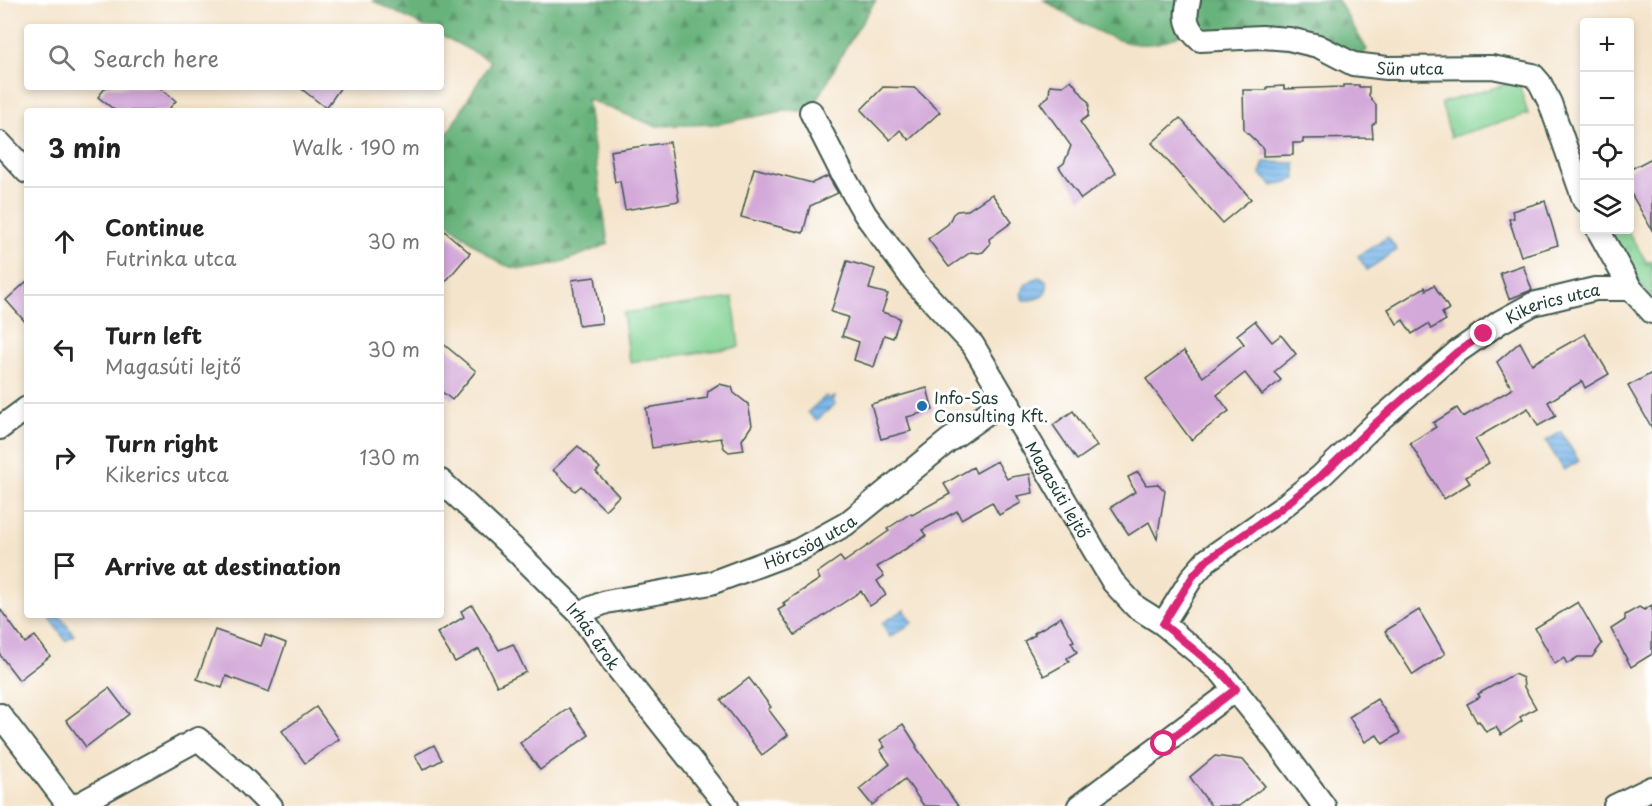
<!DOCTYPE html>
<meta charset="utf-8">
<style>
:root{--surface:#fff;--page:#f2f2f2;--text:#222;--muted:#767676;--line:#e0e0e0}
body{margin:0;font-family:"Playpen Sans",sans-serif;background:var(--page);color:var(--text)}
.controls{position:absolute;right:18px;top:18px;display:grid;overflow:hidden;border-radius:6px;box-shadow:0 3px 9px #0003}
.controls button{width:54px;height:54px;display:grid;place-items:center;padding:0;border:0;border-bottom:2px solid var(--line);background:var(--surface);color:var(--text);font:30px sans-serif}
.stop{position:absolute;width:18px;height:18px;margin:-14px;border:4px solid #db2777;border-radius:50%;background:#fff}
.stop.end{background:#db2777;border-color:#fff;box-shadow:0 2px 6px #0008}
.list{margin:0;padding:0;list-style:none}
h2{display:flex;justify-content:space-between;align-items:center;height:78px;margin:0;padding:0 24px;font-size:26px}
h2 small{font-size:20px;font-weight:400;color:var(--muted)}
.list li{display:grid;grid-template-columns:39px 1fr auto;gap:18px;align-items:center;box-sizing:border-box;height:108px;padding:0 24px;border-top:2px solid var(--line)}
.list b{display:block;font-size:22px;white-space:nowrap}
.list p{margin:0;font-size:20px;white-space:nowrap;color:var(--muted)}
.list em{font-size:20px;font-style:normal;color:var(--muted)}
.icon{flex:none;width:33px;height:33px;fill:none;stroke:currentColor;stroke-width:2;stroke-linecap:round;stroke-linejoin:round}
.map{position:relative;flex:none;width:1652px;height:806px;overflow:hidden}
.search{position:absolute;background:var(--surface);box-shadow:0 3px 9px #0003;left:24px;top:24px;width:420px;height:66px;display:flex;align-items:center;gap:15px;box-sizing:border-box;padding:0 21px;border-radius:6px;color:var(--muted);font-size:22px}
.panel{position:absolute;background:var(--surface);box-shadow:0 3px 9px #0003;left:24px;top:108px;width:420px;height:510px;border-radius:6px}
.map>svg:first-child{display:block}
</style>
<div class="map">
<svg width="1652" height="806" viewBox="0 0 1652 806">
<defs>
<pattern id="grass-tufts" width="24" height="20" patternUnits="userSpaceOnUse" patternTransform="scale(1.5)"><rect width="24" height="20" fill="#81d192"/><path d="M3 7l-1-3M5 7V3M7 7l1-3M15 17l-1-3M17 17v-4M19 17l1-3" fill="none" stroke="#69ab78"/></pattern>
<pattern id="forest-firs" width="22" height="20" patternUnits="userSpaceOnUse" patternTransform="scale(1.5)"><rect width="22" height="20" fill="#68b37c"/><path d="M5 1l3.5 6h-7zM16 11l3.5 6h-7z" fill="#559366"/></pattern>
<pattern id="water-rules" width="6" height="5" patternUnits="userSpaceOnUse" patternTransform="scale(1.5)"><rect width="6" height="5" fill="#77b6ea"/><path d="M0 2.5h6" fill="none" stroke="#6195be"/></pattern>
</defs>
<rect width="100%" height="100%" fill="#fff"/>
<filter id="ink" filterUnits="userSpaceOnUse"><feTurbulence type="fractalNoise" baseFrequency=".0167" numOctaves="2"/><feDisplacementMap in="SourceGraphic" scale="12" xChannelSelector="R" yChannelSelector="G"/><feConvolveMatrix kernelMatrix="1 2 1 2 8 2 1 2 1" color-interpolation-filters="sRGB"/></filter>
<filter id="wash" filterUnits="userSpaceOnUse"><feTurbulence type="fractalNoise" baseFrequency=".008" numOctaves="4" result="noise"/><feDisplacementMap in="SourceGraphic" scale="24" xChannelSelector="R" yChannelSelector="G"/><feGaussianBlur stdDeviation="1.35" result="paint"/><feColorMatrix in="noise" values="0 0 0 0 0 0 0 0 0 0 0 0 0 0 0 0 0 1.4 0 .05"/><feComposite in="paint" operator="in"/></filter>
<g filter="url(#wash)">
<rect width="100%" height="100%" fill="#f4e4cb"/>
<polygon fill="url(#grass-tufts)" stroke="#508763" stroke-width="1.5" points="1603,230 1627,230 1647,263 1652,261 1652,300"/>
<g fill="url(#forest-firs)" stroke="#447858" stroke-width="1.5">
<path d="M372 0H876L846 47 811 112 788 110 717 124 655 126 587 99 608 244C579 255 531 280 501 263 481 252 460 232 441 218V144L491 61 441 35V27H425Z"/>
<path d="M1044 0H1338L1367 50 1353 64 1332 53 1182 33C1136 64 1084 24 1044 0Z"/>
</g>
<g fill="#81d192" stroke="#508763" stroke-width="1.5">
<polygon points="1518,81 1528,114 1451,137 1441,103"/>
<polygon points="733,298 739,347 630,362 623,313"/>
</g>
<g fill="url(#water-rules)" stroke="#4b7a8f" stroke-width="1.5">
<polygon points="1264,162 1295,163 1296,179 1273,186 1260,174"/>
<polygon points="1388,237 1397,250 1367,270 1358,256"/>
<path d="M1039 277 1047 281C1050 296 1035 301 1023 300 1017 288 1029 281 1039 277Z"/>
<polygon points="826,396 829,399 835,397 833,402 835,404 816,421 808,412"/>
<polygon points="1561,432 1579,461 1564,470 1546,441"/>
<polygon points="904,610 912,623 890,637 882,623"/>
<polygon points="55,615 59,615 74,635 66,641 50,619"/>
</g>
<g id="blocks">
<g fill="#d3a9d9">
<polygon points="1071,80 1089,103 1088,116 1080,122 1116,173 1081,199 1059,167 1064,163 1071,146 1040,103 1049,96 1050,85 1063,86"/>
<polygon points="1343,85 1359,85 1359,87 1369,87 1369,96 1376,105 1376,122 1372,125 1373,138 1303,139 1303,143 1293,143 1293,155 1263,156 1263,148 1244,130 1243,90 1267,90 1267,87 1284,86 1284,89 1343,87"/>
<polygon points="106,87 159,87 176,101 167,111 116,111 98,97"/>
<polygon points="299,87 341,87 326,108"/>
<polygon points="883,87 915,88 940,112 909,140 900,130 890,140 861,110"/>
<polygon points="1180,118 1251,199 1222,223 1152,143"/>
<polygon points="670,142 679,201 625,210 620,181 615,182 610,151"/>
<polygon points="1652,158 1652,230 1629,190 1629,170"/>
<polygon points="754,168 812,183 828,176 838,193 810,206 803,233 741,217"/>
<polygon points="992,194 1012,222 989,239 990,244 983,252 978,253 971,252 949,267 928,239 948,224 953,214 957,211 968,210"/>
<polygon points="1545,201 1558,245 1521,256 1509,219 1514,218 1512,211"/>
<polygon points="441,228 470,253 441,287"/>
<polygon points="847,261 875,269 869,289 888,294 882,312 900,318 893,338 884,335 874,367 854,360 859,342 842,336 848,317 831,312"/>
<polygon points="1523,265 1532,290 1509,299 1500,273"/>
<polygon points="595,277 602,323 579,326 572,280"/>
<polygon points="27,281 27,324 6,300"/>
<polygon points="1434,285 1449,309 1442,313 1446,320 1431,329 1428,324 1412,334 1403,320 1397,324 1388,309 1425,287 1426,290"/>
<polygon points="1255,321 1272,342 1281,335 1296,354 1274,372 1281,380 1262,395 1245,373 1217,395 1229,411 1191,440 1146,379 1184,351 1203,377 1244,344 1237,335"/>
<polygon points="1585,334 1609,374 1585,388 1582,381 1548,402 1556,416 1538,426 1528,408 1475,439 1489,463 1466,477 1470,483 1444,499 1410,443 1436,427 1433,423 1457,408 1463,417 1512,389 1497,362 1520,342 1532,364"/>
<polygon points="441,342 476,371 452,400 441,391"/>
<polygon points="1652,373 1652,428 1628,386"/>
<polygon points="719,384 732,387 734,393 748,404 752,425 742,440 744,450 729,452 724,448 721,438 652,448 646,408 707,398 708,391"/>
<polygon points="927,388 933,410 907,417 911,431 881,439 871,404"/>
<polygon points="1073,411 1097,446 1077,460 1053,425"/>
<polygon points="578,446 600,468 596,472 619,496 605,510 581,486 575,491 553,470"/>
<polygon points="997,461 1007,479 1011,477 1030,474 1033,493 1017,496 1021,503 999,515 992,502 961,519 957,511 922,530 926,536 877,567 884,576 877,581 886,595 870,606 861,591 795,635 778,610 785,606 783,603 820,579 817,573 840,557 844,562 889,531 887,529 911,513 912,515 950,494 944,484 973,467 976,473"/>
<polygon points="1138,472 1146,485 1158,484 1165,491 1157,539 1149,522 1129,535 1111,507 1135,492 1128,477"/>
<polygon points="1578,602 1602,644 1592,657 1578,657 1567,664 1564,658 1555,664 1535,628"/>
<polygon points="472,605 499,650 513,644 526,672 497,686 479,649 455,662 437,633 464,617 461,611"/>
<polygon points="1652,605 1652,654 1631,667 1611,629 1625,620 1625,615 1639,607 1644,610"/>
<polygon points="0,609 25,643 35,636 50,656 19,680 0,655"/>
<polygon points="1419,610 1445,654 1413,675 1385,631"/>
<polygon points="1061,617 1074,641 1071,642 1077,652 1067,658 1069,662 1044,676 1024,641 1035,635 1034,633"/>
<polygon points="215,630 261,646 265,635 286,643 269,692 226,676 222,688 197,679"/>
<polygon points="1514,674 1523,678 1524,687 1536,708 1520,717 1522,721 1501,735 1496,727 1486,732 1479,721 1477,722 1467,704 1480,697 1478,694"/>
<polygon points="749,678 771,707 768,709 788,735 762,755 721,700"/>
<polygon points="109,688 129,714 86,747 66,720"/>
<polygon points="1377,699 1400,733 1383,744 1377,735 1365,742 1349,717"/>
<polygon points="316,707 339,739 305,763 282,731"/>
<polygon points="569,708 589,735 540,770 520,743"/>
<polygon points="903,724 917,746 916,747 958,806 924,806 905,779 872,805 859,789 890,764 880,750 885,747 880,740"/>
<polygon points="434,745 442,760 423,770 415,755"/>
<polygon points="1215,756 1243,760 1265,786 1239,806 1211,806 1190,777"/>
</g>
</g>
</g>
<g filter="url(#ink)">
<use href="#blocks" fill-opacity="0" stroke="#3f564b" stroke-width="1.5"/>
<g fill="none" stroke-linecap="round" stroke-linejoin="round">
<defs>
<g id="minor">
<path id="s1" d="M1189 0C1184 17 1186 28 1200 40L1262 37 1289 39 1318 46 1353 64 1387 68 1492 67 1533 75 1540 83 1550 103 1584 200"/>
<path id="s2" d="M811 112 843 175 865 214 914 281 973 345 1113 582 1136 607 1163 624 1221 672 1269 732 1324 806"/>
<polyline points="0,143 27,172"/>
<polyline points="1598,230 1631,289 1652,312"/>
<polyline points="0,428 27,408"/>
<path id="s3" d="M441 481 512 547 579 613 615 665 727 806"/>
<path id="s4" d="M579 613 606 602 711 583 799 550 846 524 948 441 987 413 1009 404"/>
<path id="s5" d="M1163 624 1193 576 1207 560 1279 510 1321 476 1377 422 1457 352 1500 322 1533 304 1595 289H1631"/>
<polyline points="0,715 69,806"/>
<polyline points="76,806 198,739 242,777 271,806"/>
<polyline points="1079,806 1236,689"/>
<polyline points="1615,806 1652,788"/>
</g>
</defs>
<use href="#minor" stroke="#3f564b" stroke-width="26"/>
<use href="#minor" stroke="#fff" stroke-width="22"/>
</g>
</g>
<g fill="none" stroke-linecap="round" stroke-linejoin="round" filter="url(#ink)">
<polyline stroke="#db2777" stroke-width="8" points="1164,744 1236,689 1221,672 1163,624 1193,576 1207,560 1279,510 1321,476 1377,422 1457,352 1484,334"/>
</g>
<circle fill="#1f6fb2" stroke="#fff" stroke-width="2" cx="922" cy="406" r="6"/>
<g text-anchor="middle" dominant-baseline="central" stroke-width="6" stroke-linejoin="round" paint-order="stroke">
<g font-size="16" fill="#1f3d34" stroke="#fff">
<text stroke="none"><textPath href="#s1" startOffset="260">Sün utca</textPath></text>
<text stroke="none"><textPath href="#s5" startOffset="513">Kikerics utca</textPath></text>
<text stroke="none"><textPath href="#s2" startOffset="453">Magasúti lejtő</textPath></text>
<text stroke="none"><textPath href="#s4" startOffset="243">Hörcsög utca</textPath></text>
<text stroke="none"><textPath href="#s3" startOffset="218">Irhás árok</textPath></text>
</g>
<g font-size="16" fill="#1f3d34" stroke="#fff" text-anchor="start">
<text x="934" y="397">Info-Sas<tspan x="934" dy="18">Consulting Kft.</tspan></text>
</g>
</g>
</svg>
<div class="controls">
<button>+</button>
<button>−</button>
<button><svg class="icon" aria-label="locate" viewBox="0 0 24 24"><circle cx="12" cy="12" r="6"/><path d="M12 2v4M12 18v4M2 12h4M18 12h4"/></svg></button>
<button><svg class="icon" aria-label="layers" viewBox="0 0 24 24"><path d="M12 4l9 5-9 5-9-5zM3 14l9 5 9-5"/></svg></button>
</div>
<div class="stop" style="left:1164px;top:744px"></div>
<div class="stop end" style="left:1484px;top:334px"></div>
<div class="search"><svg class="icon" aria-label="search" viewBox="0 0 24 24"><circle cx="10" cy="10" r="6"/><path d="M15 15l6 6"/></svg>Search here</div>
<section class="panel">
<h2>3 min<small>Walk · 190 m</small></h2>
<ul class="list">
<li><svg class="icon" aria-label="ahead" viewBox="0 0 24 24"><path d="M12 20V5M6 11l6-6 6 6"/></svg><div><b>Continue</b><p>Futrinka utca</p></div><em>30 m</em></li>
<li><svg class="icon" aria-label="left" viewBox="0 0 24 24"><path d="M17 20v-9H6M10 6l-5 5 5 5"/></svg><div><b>Turn left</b><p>Magasúti lejtő</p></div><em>30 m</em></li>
<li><svg class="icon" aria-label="right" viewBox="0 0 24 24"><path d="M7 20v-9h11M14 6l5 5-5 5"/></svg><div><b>Turn right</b><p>Kikerics utca</p></div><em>130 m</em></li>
<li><svg class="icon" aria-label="arrive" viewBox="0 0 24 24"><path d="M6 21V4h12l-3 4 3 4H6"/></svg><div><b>Arrive at destination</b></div></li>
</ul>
</section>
</div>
